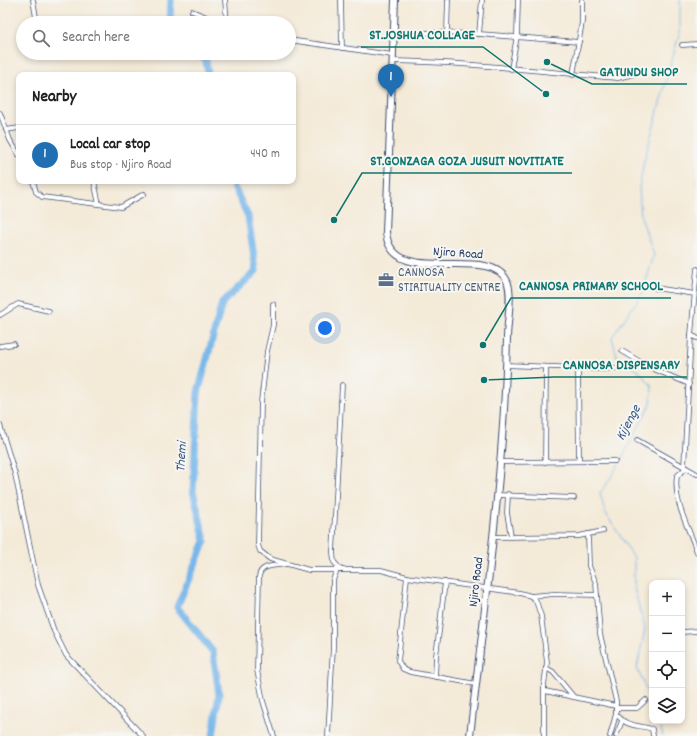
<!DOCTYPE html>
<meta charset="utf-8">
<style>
:root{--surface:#fff;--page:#f2f2f2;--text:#202124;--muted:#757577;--line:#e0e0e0;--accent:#1f6fb2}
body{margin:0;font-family:Dekko,sans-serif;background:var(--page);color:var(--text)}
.controls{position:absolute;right:12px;bottom:12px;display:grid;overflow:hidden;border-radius:8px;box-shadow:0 2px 6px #0003}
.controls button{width:36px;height:36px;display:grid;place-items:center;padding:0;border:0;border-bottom:1px solid var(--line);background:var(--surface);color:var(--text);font:20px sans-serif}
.you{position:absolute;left:325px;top:328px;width:14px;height:14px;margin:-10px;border:3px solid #fff;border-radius:50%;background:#1a73e8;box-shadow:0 0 0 6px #1a73e833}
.badge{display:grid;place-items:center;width:26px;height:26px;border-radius:50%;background:var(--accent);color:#fff;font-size:13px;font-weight:700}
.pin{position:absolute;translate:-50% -33px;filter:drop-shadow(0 1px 2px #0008)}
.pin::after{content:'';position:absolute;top:21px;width:14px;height:12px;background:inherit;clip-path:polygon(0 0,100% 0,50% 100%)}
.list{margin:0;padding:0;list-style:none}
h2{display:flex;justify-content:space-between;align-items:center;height:52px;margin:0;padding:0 16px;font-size:17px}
h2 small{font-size:13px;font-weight:400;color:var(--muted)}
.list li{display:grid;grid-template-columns:26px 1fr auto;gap:12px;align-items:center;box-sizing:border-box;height:60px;padding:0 16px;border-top:1px solid var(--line)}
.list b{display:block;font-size:15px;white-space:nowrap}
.list p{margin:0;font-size:13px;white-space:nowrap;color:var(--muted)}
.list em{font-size:13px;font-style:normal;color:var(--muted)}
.icon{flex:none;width:22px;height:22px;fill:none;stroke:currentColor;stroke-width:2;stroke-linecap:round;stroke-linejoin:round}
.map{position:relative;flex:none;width:697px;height:736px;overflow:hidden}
.search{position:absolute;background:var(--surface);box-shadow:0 2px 6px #0003;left:16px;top:16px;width:280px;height:44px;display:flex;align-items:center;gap:10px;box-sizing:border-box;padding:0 14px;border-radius:22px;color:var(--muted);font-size:15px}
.panel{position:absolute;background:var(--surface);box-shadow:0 2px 6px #0003;left:16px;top:72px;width:280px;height:112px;border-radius:8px}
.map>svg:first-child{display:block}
</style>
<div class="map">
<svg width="697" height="736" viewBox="0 0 697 736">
<rect width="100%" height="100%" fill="#f6f6f2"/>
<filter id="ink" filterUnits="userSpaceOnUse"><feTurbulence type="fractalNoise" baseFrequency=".025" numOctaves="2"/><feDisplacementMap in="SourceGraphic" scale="8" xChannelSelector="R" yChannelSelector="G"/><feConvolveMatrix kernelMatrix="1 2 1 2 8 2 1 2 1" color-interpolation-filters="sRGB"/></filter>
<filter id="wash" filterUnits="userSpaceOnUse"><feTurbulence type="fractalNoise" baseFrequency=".012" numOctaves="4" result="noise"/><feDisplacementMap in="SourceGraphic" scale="16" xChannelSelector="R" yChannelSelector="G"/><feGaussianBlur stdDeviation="0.9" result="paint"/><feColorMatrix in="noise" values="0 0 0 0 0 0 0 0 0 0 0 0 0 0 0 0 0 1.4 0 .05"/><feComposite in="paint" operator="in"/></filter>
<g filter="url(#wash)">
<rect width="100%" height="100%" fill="#f4ead8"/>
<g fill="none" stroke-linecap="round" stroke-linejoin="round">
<g stroke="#77b7eb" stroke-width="1">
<polyline points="652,703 637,668 645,629 634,588 634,558 605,512 600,493 612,476 651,404 652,386 639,371 617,357 612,337 642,294 654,255 641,217 639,188 644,161 680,31 680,0"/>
<polyline points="659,721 663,736"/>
</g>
<g stroke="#77b7eb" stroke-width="7">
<polyline points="170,23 171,0"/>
<polyline points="193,53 206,60 208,75"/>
<polyline points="213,736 219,694 213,652 177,607 205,541 193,491 198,393 222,303 256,271 248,216 231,181"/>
</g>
</g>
</g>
<g filter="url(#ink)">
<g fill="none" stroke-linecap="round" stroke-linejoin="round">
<defs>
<g id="street">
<polyline points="33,0 37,23"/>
<polyline points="225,0 227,23"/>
<polyline points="341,0 342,48"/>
<polyline points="192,11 214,20 227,23"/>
<polyline points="393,32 479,34 579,42"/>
<polyline points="447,32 448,0"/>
<polyline points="479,34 482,0"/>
<polyline points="289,40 392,55"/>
<polyline points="682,45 697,44"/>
<path d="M392 61C468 62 543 72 618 78L637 73"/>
<polyline points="511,69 517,36 518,0"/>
<polyline points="573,75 582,22 582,0"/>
<polyline points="0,113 10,140 19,155"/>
<polyline points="6,130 19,128"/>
<polyline points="33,181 36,192 42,197 121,207 144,194"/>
<polyline points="94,181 99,204"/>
<polyline points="655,288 695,294"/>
<polyline points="273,304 273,325 267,351 261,402 258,545 260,551 270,559 309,570 381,570 407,577 520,593 531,596 536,601 541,616 547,662 544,685 544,736"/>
<polyline points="0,315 18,304 49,311"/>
<polyline points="691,335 697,338"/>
<polyline points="0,346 14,344"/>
<polyline points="622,351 649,367 689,384"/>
<polyline points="506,365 603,369 625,367"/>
<polyline points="578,369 579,461"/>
<polyline points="0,425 15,474 38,585 54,631 66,655 143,736"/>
<polyline points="637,440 697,474"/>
<polyline points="501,462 615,461"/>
<polyline points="545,462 546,367"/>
<polyline points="684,467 691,335 697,269"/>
<path d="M686 468 677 476C673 502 689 528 697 552"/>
<polyline points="508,494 507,513 511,536"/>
<polyline points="498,495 574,498"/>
<polyline points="588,534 589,566 596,583 600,634 616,701 616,714 610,736"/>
<polyline points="494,537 579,536 603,531"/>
<polyline points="341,570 334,562 333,552 342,385"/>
<polyline points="407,577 398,661 403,669 410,672 476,684"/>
<polyline points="531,596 554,594 597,595"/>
<polyline points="682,632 697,631"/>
<polyline points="546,668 553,672 573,696"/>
<polyline points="435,677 436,656 445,582"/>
<polyline points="545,691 616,706"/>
<polyline points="616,708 637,708 646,700"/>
<path d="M616 714C628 728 636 724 652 729L653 736"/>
<path d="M274 736 263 701 257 670 259 577C260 564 275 566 286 564"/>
<polyline points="328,736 333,647 333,580 337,570"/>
<polyline points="616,736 622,721"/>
</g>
<path id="secondary" d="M395 0 386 232C391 291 489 242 507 281 513 294 507 324 507 338 504 472 485 604 470 736"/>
</defs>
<use href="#street" stroke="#3c4b70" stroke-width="5.5"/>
<use href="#secondary" stroke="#3c4b70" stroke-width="8"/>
<use href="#street" stroke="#fff" stroke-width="4"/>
<use href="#secondary" stroke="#fff" stroke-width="6"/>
</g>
</g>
<defs>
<symbol id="office-bare" viewBox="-9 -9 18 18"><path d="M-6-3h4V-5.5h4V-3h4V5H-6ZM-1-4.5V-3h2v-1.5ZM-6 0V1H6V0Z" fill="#5c6f8a" stroke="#f6f6f2" stroke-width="2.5" paint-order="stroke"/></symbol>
</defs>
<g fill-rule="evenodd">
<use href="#office-bare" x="375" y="269" width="22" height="22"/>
</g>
<g text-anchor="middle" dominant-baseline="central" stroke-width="4" stroke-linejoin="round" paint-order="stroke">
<g font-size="13" fill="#1b2f5e" stroke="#f6f6f2">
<text transform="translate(458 254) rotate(4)">Njiro Road</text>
<text transform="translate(477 582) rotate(-83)">Njiro Road</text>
</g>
<g font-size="13" fill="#4e5e75" stroke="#f6f6f2" text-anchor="start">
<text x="398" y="273">CANNOSA<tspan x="398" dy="15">STIRITUALITY CENTRE</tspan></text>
</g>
<g font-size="14" font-style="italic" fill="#375888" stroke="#f6f6f2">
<text transform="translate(629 423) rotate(-62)">Kijenge</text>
<text transform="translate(182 457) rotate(-87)">Themi</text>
</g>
</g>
<path fill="none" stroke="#0f766e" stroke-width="1.5" d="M546 94L483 47H361M547 62L592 84H687M334 220L362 173H572M483 345L511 298H671M484 380L554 377H687"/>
<g fill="#0f766e" stroke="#f6f6f2" stroke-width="1.5">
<circle cx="546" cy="94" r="4"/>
<circle cx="547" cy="62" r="4"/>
<circle cx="334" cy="220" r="4"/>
<circle cx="483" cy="345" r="4"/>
<circle cx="484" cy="380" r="4"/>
</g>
<g font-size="14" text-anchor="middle" font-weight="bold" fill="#0f766e" stroke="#f6f6f2" stroke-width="4" stroke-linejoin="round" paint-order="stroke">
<text x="422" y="39">ST.JOSHUA COLLAGE</text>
<text x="639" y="76">GATUNDU SHOP</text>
<text x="467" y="165">ST.GONZAGA GOZA JUSUIT NOVITIATE</text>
<text x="591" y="290">CANNOSA PRIMARY SCHOOL</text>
<text x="621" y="369">CANNOSA DISPENSARY</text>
</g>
</svg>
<div class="controls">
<button>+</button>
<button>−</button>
<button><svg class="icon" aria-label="locate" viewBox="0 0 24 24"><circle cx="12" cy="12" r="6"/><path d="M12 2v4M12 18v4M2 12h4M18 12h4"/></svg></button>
<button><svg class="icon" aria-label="layers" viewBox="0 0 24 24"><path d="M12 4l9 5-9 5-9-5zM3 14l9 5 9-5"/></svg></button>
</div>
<div class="you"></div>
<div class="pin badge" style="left:391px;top:97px">1</div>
<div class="search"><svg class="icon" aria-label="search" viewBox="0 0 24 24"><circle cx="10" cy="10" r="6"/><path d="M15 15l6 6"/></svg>Search here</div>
<section class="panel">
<h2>Nearby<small></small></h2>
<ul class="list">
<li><span class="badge">1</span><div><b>Local car stop</b><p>Bus stop · Njiro Road</p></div><em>440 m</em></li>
</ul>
</section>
</div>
